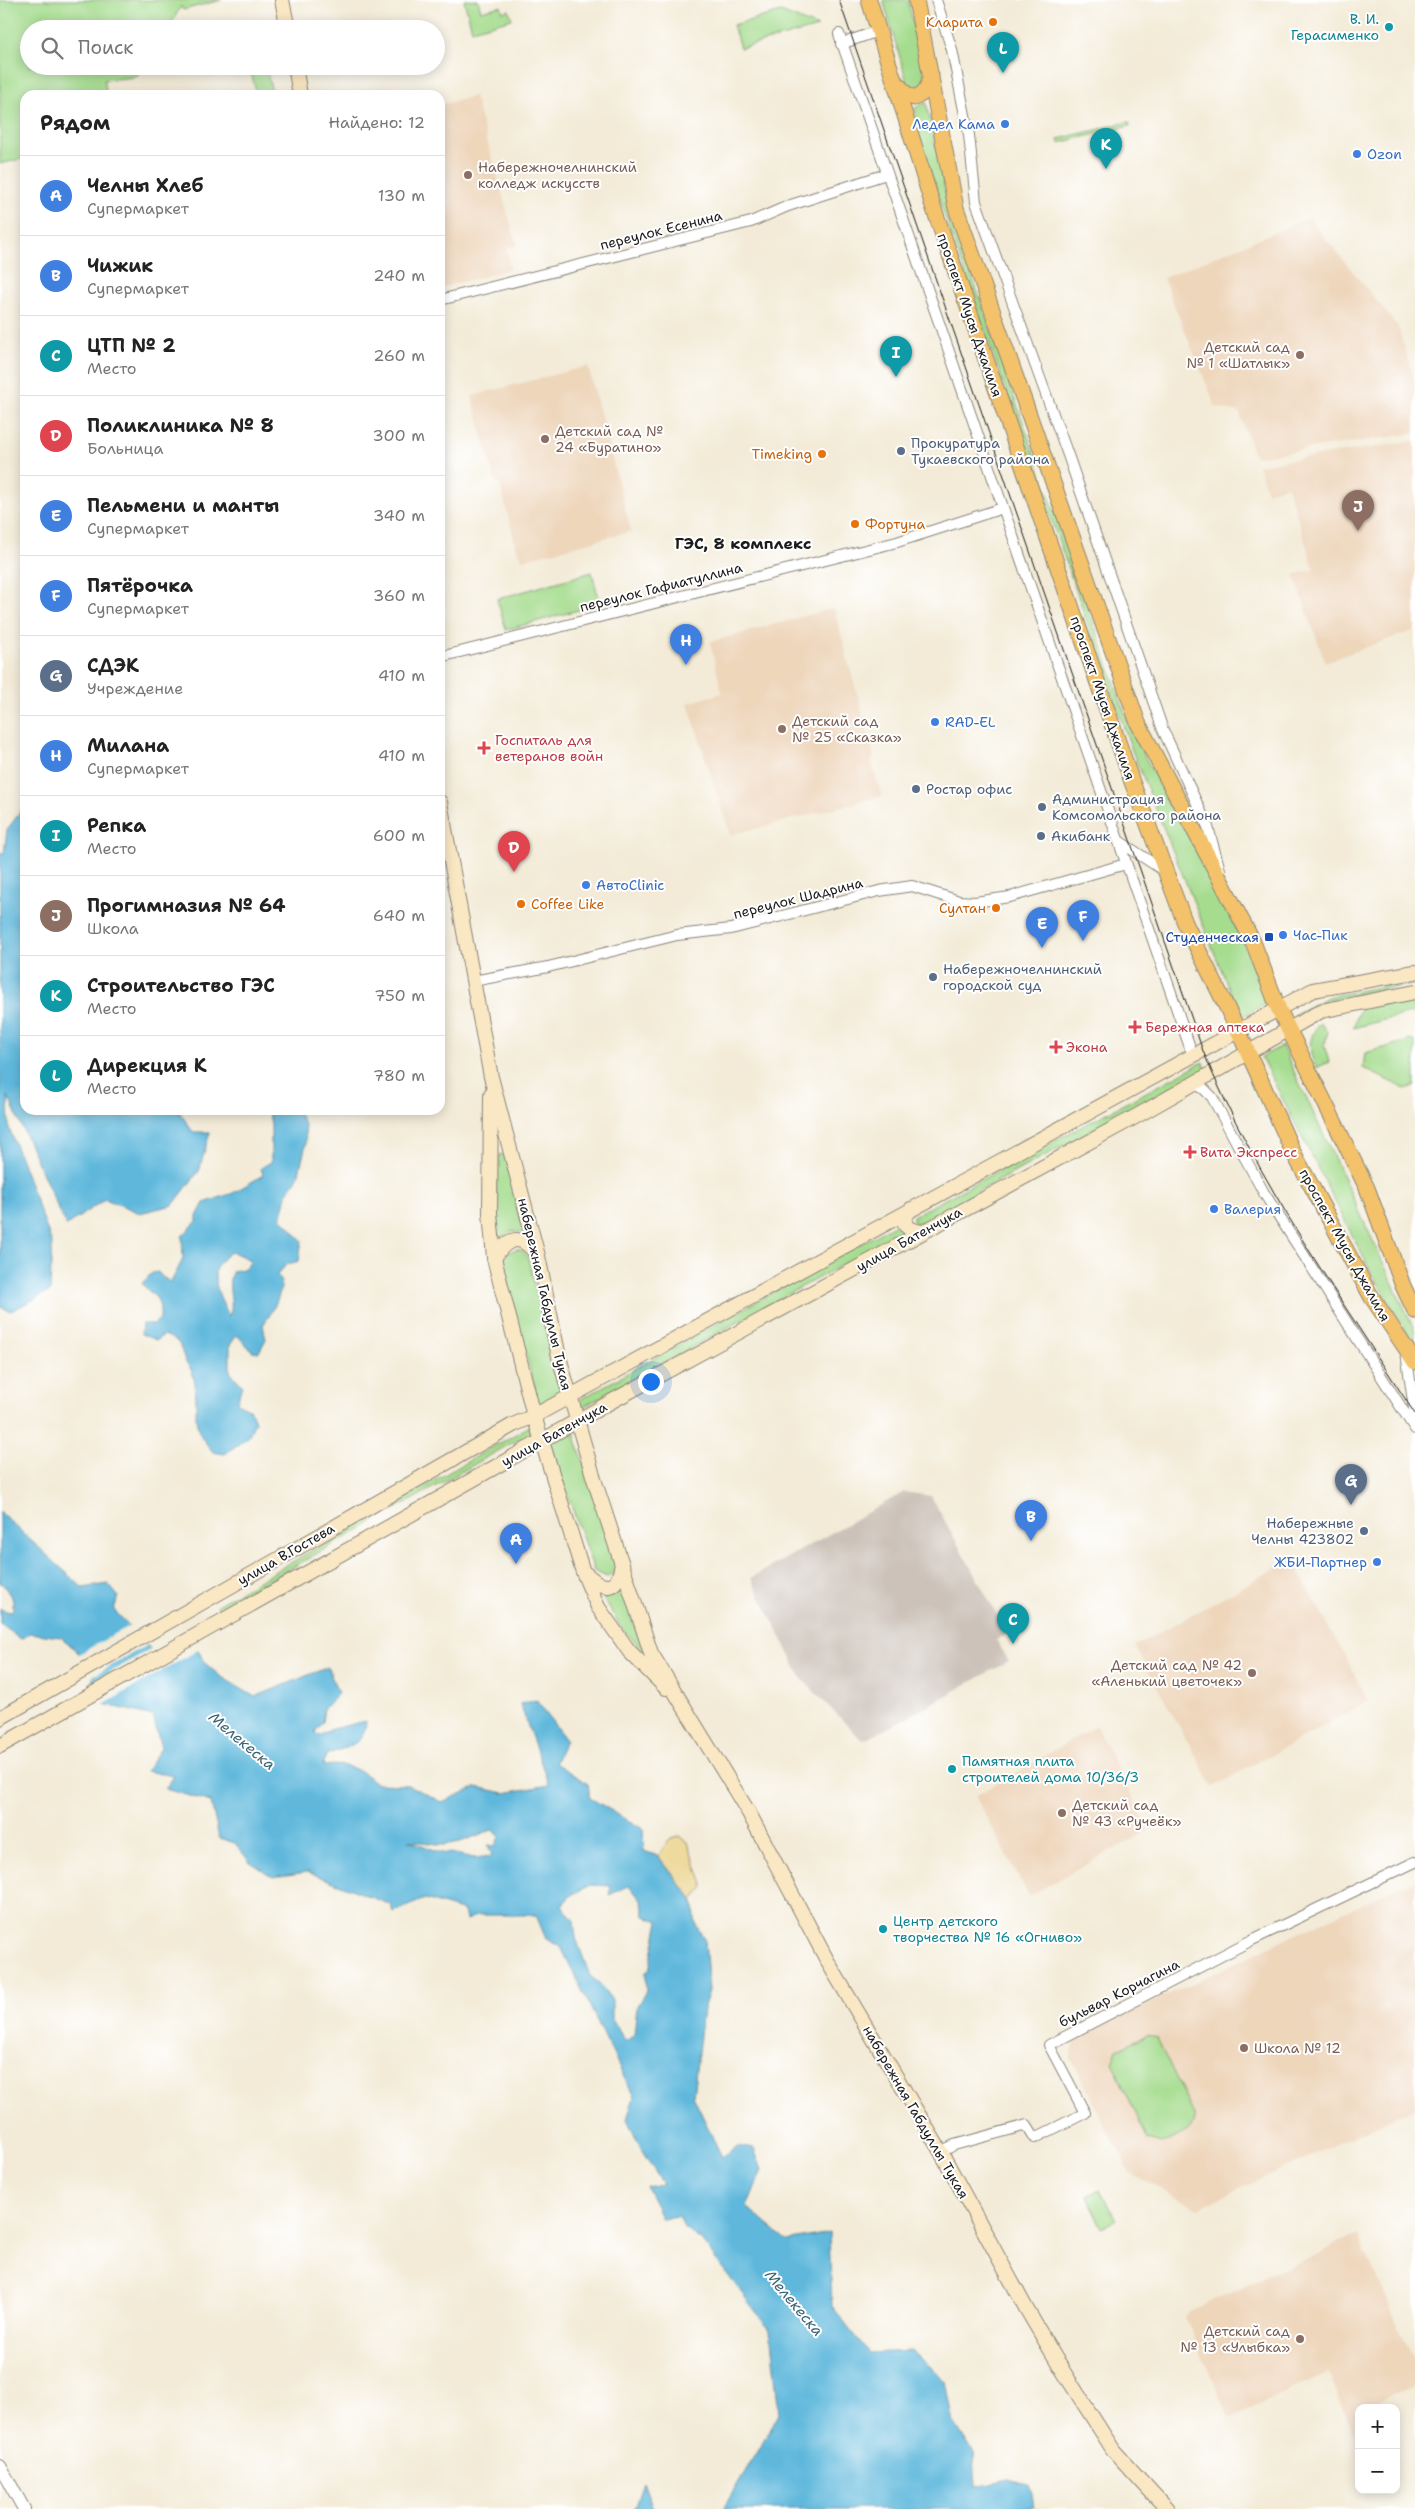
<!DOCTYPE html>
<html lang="ru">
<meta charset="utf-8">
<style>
:root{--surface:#fff;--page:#f2f2f2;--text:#222;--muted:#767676;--line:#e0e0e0;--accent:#1a73e8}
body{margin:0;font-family:"Shantell Sans",sans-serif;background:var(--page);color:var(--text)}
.controls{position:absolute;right:15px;bottom:15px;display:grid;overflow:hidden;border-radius:10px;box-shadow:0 2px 12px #0003}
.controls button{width:45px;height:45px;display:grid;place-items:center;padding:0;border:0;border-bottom:1px solid var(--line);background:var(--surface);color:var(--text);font:25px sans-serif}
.you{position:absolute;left:650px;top:1381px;width:18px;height:18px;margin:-12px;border:4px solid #fff;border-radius:50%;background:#1a73e8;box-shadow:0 0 0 8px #1a73e833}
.badge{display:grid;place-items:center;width:32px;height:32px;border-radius:50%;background:var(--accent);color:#fff;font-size:16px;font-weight:700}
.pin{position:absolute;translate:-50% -41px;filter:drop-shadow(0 1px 2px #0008)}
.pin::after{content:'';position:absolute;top:26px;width:18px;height:15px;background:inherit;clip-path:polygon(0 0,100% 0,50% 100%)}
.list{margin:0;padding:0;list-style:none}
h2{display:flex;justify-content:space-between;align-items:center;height:65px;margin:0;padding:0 20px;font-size:21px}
h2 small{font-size:16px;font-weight:400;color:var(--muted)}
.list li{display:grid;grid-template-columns:32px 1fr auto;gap:15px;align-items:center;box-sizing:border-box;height:80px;padding:0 20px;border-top:1px solid var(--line)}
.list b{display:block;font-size:19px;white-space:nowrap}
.list p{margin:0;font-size:16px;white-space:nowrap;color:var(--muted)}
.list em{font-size:16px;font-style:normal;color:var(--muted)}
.icon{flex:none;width:28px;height:28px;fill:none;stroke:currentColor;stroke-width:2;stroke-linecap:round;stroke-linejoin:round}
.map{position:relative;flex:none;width:1415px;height:2509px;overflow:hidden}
.search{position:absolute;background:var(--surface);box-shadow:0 2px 12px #0003;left:20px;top:20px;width:425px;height:55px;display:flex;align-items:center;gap:12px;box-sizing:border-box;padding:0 18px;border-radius:28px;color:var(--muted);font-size:19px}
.panel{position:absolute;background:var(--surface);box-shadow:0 2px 12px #0003;left:20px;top:90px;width:425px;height:1025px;border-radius:15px}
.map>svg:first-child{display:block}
</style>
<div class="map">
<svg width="1415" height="2509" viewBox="0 0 1415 2509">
<rect width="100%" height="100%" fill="#fff"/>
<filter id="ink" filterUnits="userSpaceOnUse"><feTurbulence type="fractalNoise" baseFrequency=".02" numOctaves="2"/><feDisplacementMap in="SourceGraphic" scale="10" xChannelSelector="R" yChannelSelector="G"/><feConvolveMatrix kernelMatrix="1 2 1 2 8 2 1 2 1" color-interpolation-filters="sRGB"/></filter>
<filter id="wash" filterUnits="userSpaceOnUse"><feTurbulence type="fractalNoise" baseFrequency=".0096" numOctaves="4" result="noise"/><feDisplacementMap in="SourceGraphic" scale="20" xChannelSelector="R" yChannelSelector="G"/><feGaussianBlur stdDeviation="1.12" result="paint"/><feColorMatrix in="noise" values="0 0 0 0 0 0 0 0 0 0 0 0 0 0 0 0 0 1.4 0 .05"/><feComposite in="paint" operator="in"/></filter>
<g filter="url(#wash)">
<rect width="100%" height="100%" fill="#f3ebd7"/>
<g fill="#eed6bb">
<polygon points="474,96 517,245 507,248 510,269 440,288 440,105"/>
<polygon points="1309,218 1398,327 1415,383 1415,433 1255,457 1239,412 1216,407 1163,278"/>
<polygon points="588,366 631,531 523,560 516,547 500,484 495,481 472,396"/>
<polygon points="1415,441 1415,630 1325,662 1294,575 1314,569 1287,486 1267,492 1258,465"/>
<polygon points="834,608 874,756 871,762 882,796 730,835 688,703 722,693 710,642"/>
<polygon points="1292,1559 1369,1701 1213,1787 1135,1646"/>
<polygon points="1096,1726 1149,1830 1029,1896 975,1796"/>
<polygon points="1415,1879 1415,2108 1198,2208 1130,2173 1071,2058 1075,2038"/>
<polygon points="1358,2235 1415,2361 1415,2385 1373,2403 1375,2408 1359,2408 1359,2446 1329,2372 1229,2418 1185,2317 1188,2312"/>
</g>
<polygon fill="#ccc2b9" points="904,1492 931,1496 1007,1633 996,1640 1009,1661 869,1738 861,1739 802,1679 751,1578"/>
<g fill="#a5dc8e" stroke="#607c55">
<polygon points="0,0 221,0 183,10 181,6 170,26 173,29 29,29 29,66 143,66 136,77 104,80 107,95 25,95 25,158 0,164"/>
<polygon points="464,0 478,0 481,11 501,6 503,12 509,10 512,19 472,30"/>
<polygon points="883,0 908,0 925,79 919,85 911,88 908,85"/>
<polygon points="781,12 818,27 740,48 733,25"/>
<polygon points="249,66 265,66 273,95 257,95"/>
<polygon points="926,102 950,214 1132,733 1216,887 1243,942 1268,1003 1243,1016 1232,996 1133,753 943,211 917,130 915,108"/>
<polygon points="1129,122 1130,126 1059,143 1058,139"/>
<polygon points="592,572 600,604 506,630 497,599"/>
<polygon points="1415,980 1415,984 1328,1001 1317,1004 1296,1016 1295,1014 1328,997"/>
<polygon points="1415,996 1415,1012 1353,1028 1361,1006"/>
<path d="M1320 1023 1328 1032 1324 1045 1329 1062 1316 1068C1308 1051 1308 1037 1320 1023Z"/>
<polygon points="1411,1040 1415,1042 1415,1086 1405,1089 1363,1068 1365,1053"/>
<polygon points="1282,1046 1415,1331 1415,1345 1369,1268 1261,1057"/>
<polygon points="1203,1062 1206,1069 918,1224 913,1221 913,1216"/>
<polygon points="500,1154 507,1156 524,1233 511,1231 498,1239 495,1170"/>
<polygon points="898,1223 902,1232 581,1408 579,1400"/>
<polygon points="517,1249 523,1251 528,1258 561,1392 539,1405 502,1261 509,1252"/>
<polygon points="530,1426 532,1435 519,1439 219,1609 217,1605"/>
<polygon points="573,1430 616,1565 614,1573 607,1577 594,1571 549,1441"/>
<polygon points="622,1583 631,1617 649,1657 620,1626 598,1590"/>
<path d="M1148 2035 1157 2038 1194 2115C1196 2133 1175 2137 1161 2144L1148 2140 1112 2062 1117 2049Z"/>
<polygon points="1100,2189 1116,2220 1102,2228 1087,2196"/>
</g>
<polygon fill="#eeda9e" stroke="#857b5d" points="680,1836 688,1843 704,1887 693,1900 658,1856 671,1838"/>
<g fill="#5eb8dc" stroke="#3d6a7c" fill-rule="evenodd">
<polygon points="25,805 25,1110 178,1110 193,1132 210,1132 199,1171 173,1205 140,1213 105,1199 66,1226 8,1096 9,1128 52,1243 50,1291 11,1311 0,1307 0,853 4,853 7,830"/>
<path d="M268 1110H297L305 1126 306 1144 298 1177 288 1192 281 1219C290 1225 293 1233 302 1240L299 1261 286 1265 277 1275 282 1282C279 1300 273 1311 263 1325L266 1339 259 1352 252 1351 237 1335 230 1345V1372L242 1385 237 1403 251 1410 255 1422 248 1437 225 1454 213 1452C206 1443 199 1436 197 1425 194 1407 199 1386 191 1370 190 1366 186 1364 185 1360 178 1344 183 1342 164 1335L156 1340 141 1334 142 1324H154L160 1319C161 1293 154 1300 142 1283L152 1273 158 1272 162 1277 171 1282 183 1259 182 1236 197 1221V1216L204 1203 233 1193 263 1175 261 1168 271 1162V1124ZM233 1252 250 1260V1263L243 1269 233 1271C224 1285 236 1302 229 1316 223 1306 212 1281 216 1269 218 1263 224 1257 229 1253Z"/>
<path d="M0 1512 83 1588 108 1584 118 1596 114 1610 157 1656 188 1634 206 1664 220 1676 255 1697 328 1667 338 1694 324 1708 322 1723 315 1732 319 1736 332 1729 366 1721C365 1746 347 1746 326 1755L323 1766C348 1763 359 1768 377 1784L408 1785 442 1802 477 1787 504 1793 549 1785 520 1704 536 1700 566 1740 555 1763 588 1784 590 1798 643 1829 644 1851 658 1856 693 1900 696 1925 705 1941 709 1991 703 2009 693 2096 722 2157 738 2146 754 2149 762 2170 747 2207 787 2241 829 2233 832 2306 869 2353 912 2351 945 2381 952 2419 974 2454 976 2486 1008 2479 1028 2484 1035 2506 1011 2509H723L779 2414 770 2330 701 2240 683 2227 678 2216 662 2218 646 2187 663 2184 643 2153 627 2119 634 2097 561 1947 546 1939 536 1915H478L466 1920 464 1911 425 1899 393 1912 391 1905 308 1872 273 1877 249 1861 235 1843 219 1838 211 1802 165 1789 174 1776 146 1771 161 1748 153 1716 83 1699 95 1674 76 1650 61 1637 30 1633 21 1639 0 1624V1609L10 1612 13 1609V1600L3 1584 0 1583ZM492 1830 500 1835 495 1846 488 1845 492 1856 474 1858 451 1853 446 1854 408 1840 444 1845 460 1842ZM591 1885 611 1886 609 1895 629 1886 642 1901 644 1916 659 1921 649 1970 646 1972V1991L637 2006 634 2035 626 2041 612 2021V2000L598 1982 590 1976 576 1938 574 1921 562 1905 573 1894Z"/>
<polygon points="643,2482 653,2509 634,2509"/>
</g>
<g fill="#f3ebd7">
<polygon points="131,1625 149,1644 91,1677 92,1674 77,1655"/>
<polygon points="187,1632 190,1632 200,1649 101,1706 82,1701 80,1698 87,1686 152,1648 157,1653"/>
</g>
</g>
<g filter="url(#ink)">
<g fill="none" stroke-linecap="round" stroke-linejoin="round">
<defs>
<g id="minor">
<polyline points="936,0 952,50 969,135 976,202 1068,455 1163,730 1208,827 1220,870"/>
<polyline points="839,34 1193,1056"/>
<polyline points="841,44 878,31"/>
<polyline points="440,300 751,222 788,206 886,174"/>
<polyline points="440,657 897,542 1003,508"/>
<polyline points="1119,841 1166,872"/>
<polyline points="473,981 548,967 677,935 731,929 879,891 912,886 959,901 975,902 1010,897 1126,864"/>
<polyline points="1195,1084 1204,1089 1212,1097 1264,1193 1415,1429"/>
<polyline points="1406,1352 1415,1416"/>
<polyline points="941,2152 954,2145 1027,2125 1035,2138 1085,2113 1049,2045 1252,1940 1415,1862"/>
</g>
<polyline id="tertiary" points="0,2466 24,2509"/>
<g id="secondary">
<polyline points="282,0 288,29"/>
<polyline points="295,66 300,95"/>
<polyline points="440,802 491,1077 538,1256 559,1357 594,1479 651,1653 749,1813 829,1964 941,2152 1027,2310 1063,2371 1114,2451 1167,2509"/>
<polyline points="491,1095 490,1213 494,1258 534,1416 583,1572 598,1607 629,1651 666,1688"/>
<polyline points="911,1209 905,1217 905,1225 910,1229 921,1232"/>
<path d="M494 1258C507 1238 520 1232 536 1254"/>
<path d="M586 1574C605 1591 617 1592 622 1564"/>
<polyline points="0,1718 513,1425 534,1416 1313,990 1415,972"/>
<polyline points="0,1746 614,1400 1135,1117 1321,1011 1415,992"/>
</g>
<g id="primary">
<polyline points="869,0 933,206 1132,782 1185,923 1238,1030 1293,1152 1371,1296 1415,1362"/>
<polyline points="916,0 956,208 1138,723 1253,942 1279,1010 1367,1188 1403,1286 1415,1311"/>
<path d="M895 81 906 94 914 98C926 93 928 87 931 75"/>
</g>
</defs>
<use href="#minor" stroke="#88847a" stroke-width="12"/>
<use href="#tertiary" stroke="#88847a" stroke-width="14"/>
<use href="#secondary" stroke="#88847a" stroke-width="16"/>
<use href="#primary" stroke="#88847a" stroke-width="17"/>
<use href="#minor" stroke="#fff" stroke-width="10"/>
<use href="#tertiary" stroke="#fff" stroke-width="12"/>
<use href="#secondary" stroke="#fae7c3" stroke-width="14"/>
<use href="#primary" stroke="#f3c26a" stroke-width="15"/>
<path stroke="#1c1c1c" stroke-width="1" d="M839 0 1203 1051C1257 1181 1339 1296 1415 1414"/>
</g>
</g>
<g fill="#e8710a" stroke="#fff" stroke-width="2">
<circle cx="993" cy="22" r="5"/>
<circle cx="822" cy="454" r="5"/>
<circle cx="855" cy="524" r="5"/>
<circle cx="521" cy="904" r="5"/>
<circle cx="996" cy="908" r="5"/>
</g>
<g fill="#0f9aa8" stroke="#fff" stroke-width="2">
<circle cx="1389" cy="27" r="5"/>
<circle cx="952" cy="1769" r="5"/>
<circle cx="883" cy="1929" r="5"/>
</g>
<g fill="#3f7fe0" stroke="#fff" stroke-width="2">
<circle cx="1005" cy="124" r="5"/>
<circle cx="1357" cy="154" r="5"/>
<circle cx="935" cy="722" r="5"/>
<circle cx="586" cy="885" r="5"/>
<circle cx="1283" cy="935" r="5"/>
<circle cx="1214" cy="1209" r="5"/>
<circle cx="1377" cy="1562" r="5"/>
</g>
<g fill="#8d6e63" stroke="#fff" stroke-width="2">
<circle cx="468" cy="175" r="5"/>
<circle cx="1300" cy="355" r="5"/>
<circle cx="545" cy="439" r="5"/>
<circle cx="782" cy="729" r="5"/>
<circle cx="1252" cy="1673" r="5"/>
<circle cx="1062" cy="1813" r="5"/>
<circle cx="1244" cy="2048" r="5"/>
<circle cx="1300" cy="2339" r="5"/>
</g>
<g fill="#5c6f8a" stroke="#fff" stroke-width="2">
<circle cx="901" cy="451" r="5"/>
<circle cx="916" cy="789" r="5"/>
<circle cx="1042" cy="807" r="5"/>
<circle cx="1041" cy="836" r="5"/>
<circle cx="933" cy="977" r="5"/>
<circle cx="1364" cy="1531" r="5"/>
</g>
<g fill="#e0444e" stroke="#fff" stroke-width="2">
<path d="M481.5 740.5h5v5h5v5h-5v5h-5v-5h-5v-5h5z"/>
<path d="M1132.5 1019.5h5v5h5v5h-5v5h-5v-5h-5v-5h5z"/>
<path d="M1053.5 1039.5h5v5h5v5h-5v5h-5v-5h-5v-5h5z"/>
<path d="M1187.5 1144.5h5v5h5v5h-5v5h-5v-5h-5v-5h5z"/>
</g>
<rect fill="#1a4fb4" stroke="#fff" stroke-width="2" x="1264" y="932" width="10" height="10" rx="2.5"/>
<g text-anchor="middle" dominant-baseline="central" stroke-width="4" stroke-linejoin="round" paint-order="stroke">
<g font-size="14" fill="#0d838f" stroke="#fff" text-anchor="start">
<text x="1379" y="19" text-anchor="end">В. И.<tspan x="1379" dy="16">Герасименко</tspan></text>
<text x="962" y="1761">Памятная плита<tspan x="962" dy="16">строителей дома 10/36/3</tspan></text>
<text x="893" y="1921">Центр детского<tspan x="893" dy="16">творчества № 16 «Огниво»</tspan></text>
</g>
<g font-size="14" fill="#c56008" stroke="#fff" text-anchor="end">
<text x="983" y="22">Кларита</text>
<text x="812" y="454">Timeking</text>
<text x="865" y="524" text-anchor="start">Фортуна</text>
<text x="531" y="904" text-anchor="start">Coffee Like</text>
<text x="986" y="908">Султан</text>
</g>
<g font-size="14" fill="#366cbe" stroke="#fff" text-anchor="start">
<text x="995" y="124" text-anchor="end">Ледел Кама</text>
<text x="1367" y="154">Ozon</text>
<text x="945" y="722">RAD-EL</text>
<text x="596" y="885">АвтоClinic</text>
<text x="1293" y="935">Час-Пик</text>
<text x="1224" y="1209">Валерия</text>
<text x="1367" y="1562" text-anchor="end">ЖБИ-Партнер</text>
</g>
<g font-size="14" fill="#785e54" stroke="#fff" text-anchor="start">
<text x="478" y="167">Набережночелнинский<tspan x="478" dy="16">колледж искусств</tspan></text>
<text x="1290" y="347" text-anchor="end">Детский сад<tspan x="1290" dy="16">№ 1 «Шатлык»</tspan></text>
<text x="555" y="431">Детский сад №<tspan x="555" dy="16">24 «Буратино»</tspan></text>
<text x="792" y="721">Детский сад<tspan x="792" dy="16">№ 25 «Сказка»</tspan></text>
<text x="1242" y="1665" text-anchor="end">Детский сад № 42<tspan x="1242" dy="16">«Аленький цветочек»</tspan></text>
<text x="1072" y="1805">Детский сад<tspan x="1072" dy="16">№ 43 «Ручеёк»</tspan></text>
<text x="1254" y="2048">Школа № 12</text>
<text x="1290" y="2331" text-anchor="end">Детский сад<tspan x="1290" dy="16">№ 13 «Улыбка»</tspan></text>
</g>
<g font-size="14" fill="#1c1c1c" stroke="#fff">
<text transform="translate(661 230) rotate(-14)">переулок Есенина</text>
<text transform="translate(970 315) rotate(71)">проспект Мусы Джалиля</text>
<text transform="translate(661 587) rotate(-14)">переулок Гафиатуллина</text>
<text transform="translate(1103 698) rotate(71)">проспект Мусы Джалиля</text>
<text transform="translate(798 898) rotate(-14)">переулок Шадрина</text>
<text transform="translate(909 1239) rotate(-29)">улица Батенчука</text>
<text transform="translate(1345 1245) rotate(61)">проспект Мусы Джалиля</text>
<text transform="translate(545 1294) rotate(77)">набережная Габдуллы Тукая</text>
<text transform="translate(554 1434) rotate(-29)">улица Батенчука</text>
<text transform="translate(286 1554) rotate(-30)">улица В.Гостева</text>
<text transform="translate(1119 1993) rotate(-27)">бульвар Корчагина</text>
<text transform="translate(916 2112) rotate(60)">набережная Габдуллы Тукая</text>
</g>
<g font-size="14" fill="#4e5e75" stroke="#fff" text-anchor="start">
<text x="911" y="443">Прокуратура<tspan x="911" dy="16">Тукаевского района</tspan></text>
<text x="926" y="789">Ростар офис</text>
<text x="1052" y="799">Администрация<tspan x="1052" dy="16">Комсомольского района</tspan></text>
<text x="1051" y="836">Акибанк</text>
<text x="943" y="969">Набережночелнинский<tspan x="943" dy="16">городской суд</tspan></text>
<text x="1354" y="1523" text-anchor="end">Набережные<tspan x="1354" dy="16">Челны 423802</tspan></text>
</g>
<g font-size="14" fill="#be3a42" stroke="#fff" text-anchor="start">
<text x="495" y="740">Госпиталь для<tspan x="495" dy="16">ветеранов войн</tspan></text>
<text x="1145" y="1027">Бережная аптека</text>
<text x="1066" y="1047">Экона</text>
<text x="1200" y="1152">Вита Экспресс</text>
</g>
<g font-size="14" fill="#164399" stroke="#fff" text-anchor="end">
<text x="1259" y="937">Студенческая</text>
</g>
<g font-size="15" font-style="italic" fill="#3a6272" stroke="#fff">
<text transform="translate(242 1741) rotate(40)">Мелекеска</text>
<text transform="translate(794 2303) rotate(50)">Мелекеска</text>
</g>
<g font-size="16" font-weight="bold" fill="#1c1c1c" stroke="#fff">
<text x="743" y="543">ГЭС, 8 комплекс</text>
</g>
</g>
</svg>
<div class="controls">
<button>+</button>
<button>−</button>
</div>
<div class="you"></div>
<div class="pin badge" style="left:516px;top:1564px;background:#3f7fe0">A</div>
<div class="pin badge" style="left:1031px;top:1541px;background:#3f7fe0">B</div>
<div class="pin badge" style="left:1013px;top:1644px;background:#0f9aa8">C</div>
<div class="pin badge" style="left:514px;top:872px;background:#e0444e">D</div>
<div class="pin badge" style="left:1042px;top:948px;background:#3f7fe0">E</div>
<div class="pin badge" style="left:1083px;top:941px;background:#3f7fe0">F</div>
<div class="pin badge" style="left:1351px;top:1505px;background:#5c6f8a">G</div>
<div class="pin badge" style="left:686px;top:665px;background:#3f7fe0">H</div>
<div class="pin badge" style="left:896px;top:377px;background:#0f9aa8">I</div>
<div class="pin badge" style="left:1358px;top:531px;background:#8d6e63">J</div>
<div class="pin badge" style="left:1106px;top:169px;background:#0f9aa8">K</div>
<div class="pin badge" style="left:1003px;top:73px;background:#0f9aa8">L</div>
<div class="search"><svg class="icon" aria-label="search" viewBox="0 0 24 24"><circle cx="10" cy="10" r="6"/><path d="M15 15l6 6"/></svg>Поиск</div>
<section class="panel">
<h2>Рядом<small>Найдено: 12</small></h2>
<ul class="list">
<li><span class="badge" style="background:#3f7fe0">A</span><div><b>Челны Хлеб</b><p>Супермаркет</p></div><em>130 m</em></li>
<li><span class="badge" style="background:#3f7fe0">B</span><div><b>Чижик</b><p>Супермаркет</p></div><em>240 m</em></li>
<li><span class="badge" style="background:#0f9aa8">C</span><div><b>ЦТП № 2</b><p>Место</p></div><em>260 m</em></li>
<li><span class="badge" style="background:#e0444e">D</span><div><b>Поликлиника № 8</b><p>Больница</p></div><em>300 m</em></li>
<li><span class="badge" style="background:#3f7fe0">E</span><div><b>Пельмени и манты</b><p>Супермаркет</p></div><em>340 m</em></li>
<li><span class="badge" style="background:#3f7fe0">F</span><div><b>Пятёрочка</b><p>Супермаркет</p></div><em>360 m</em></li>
<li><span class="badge" style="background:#5c6f8a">G</span><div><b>СДЭК</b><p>Учреждение</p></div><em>410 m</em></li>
<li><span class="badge" style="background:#3f7fe0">H</span><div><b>Милана</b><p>Супермаркет</p></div><em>410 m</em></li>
<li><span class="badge" style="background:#0f9aa8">I</span><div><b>Репка</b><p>Место</p></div><em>600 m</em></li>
<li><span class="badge" style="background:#8d6e63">J</span><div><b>Прогимназия № 64</b><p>Школа</p></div><em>640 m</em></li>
<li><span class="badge" style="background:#0f9aa8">K</span><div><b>Строительство ГЭС</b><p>Место</p></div><em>750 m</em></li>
<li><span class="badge" style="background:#0f9aa8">L</span><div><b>Дирекция К</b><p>Место</p></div><em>780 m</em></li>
</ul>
</section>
</div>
